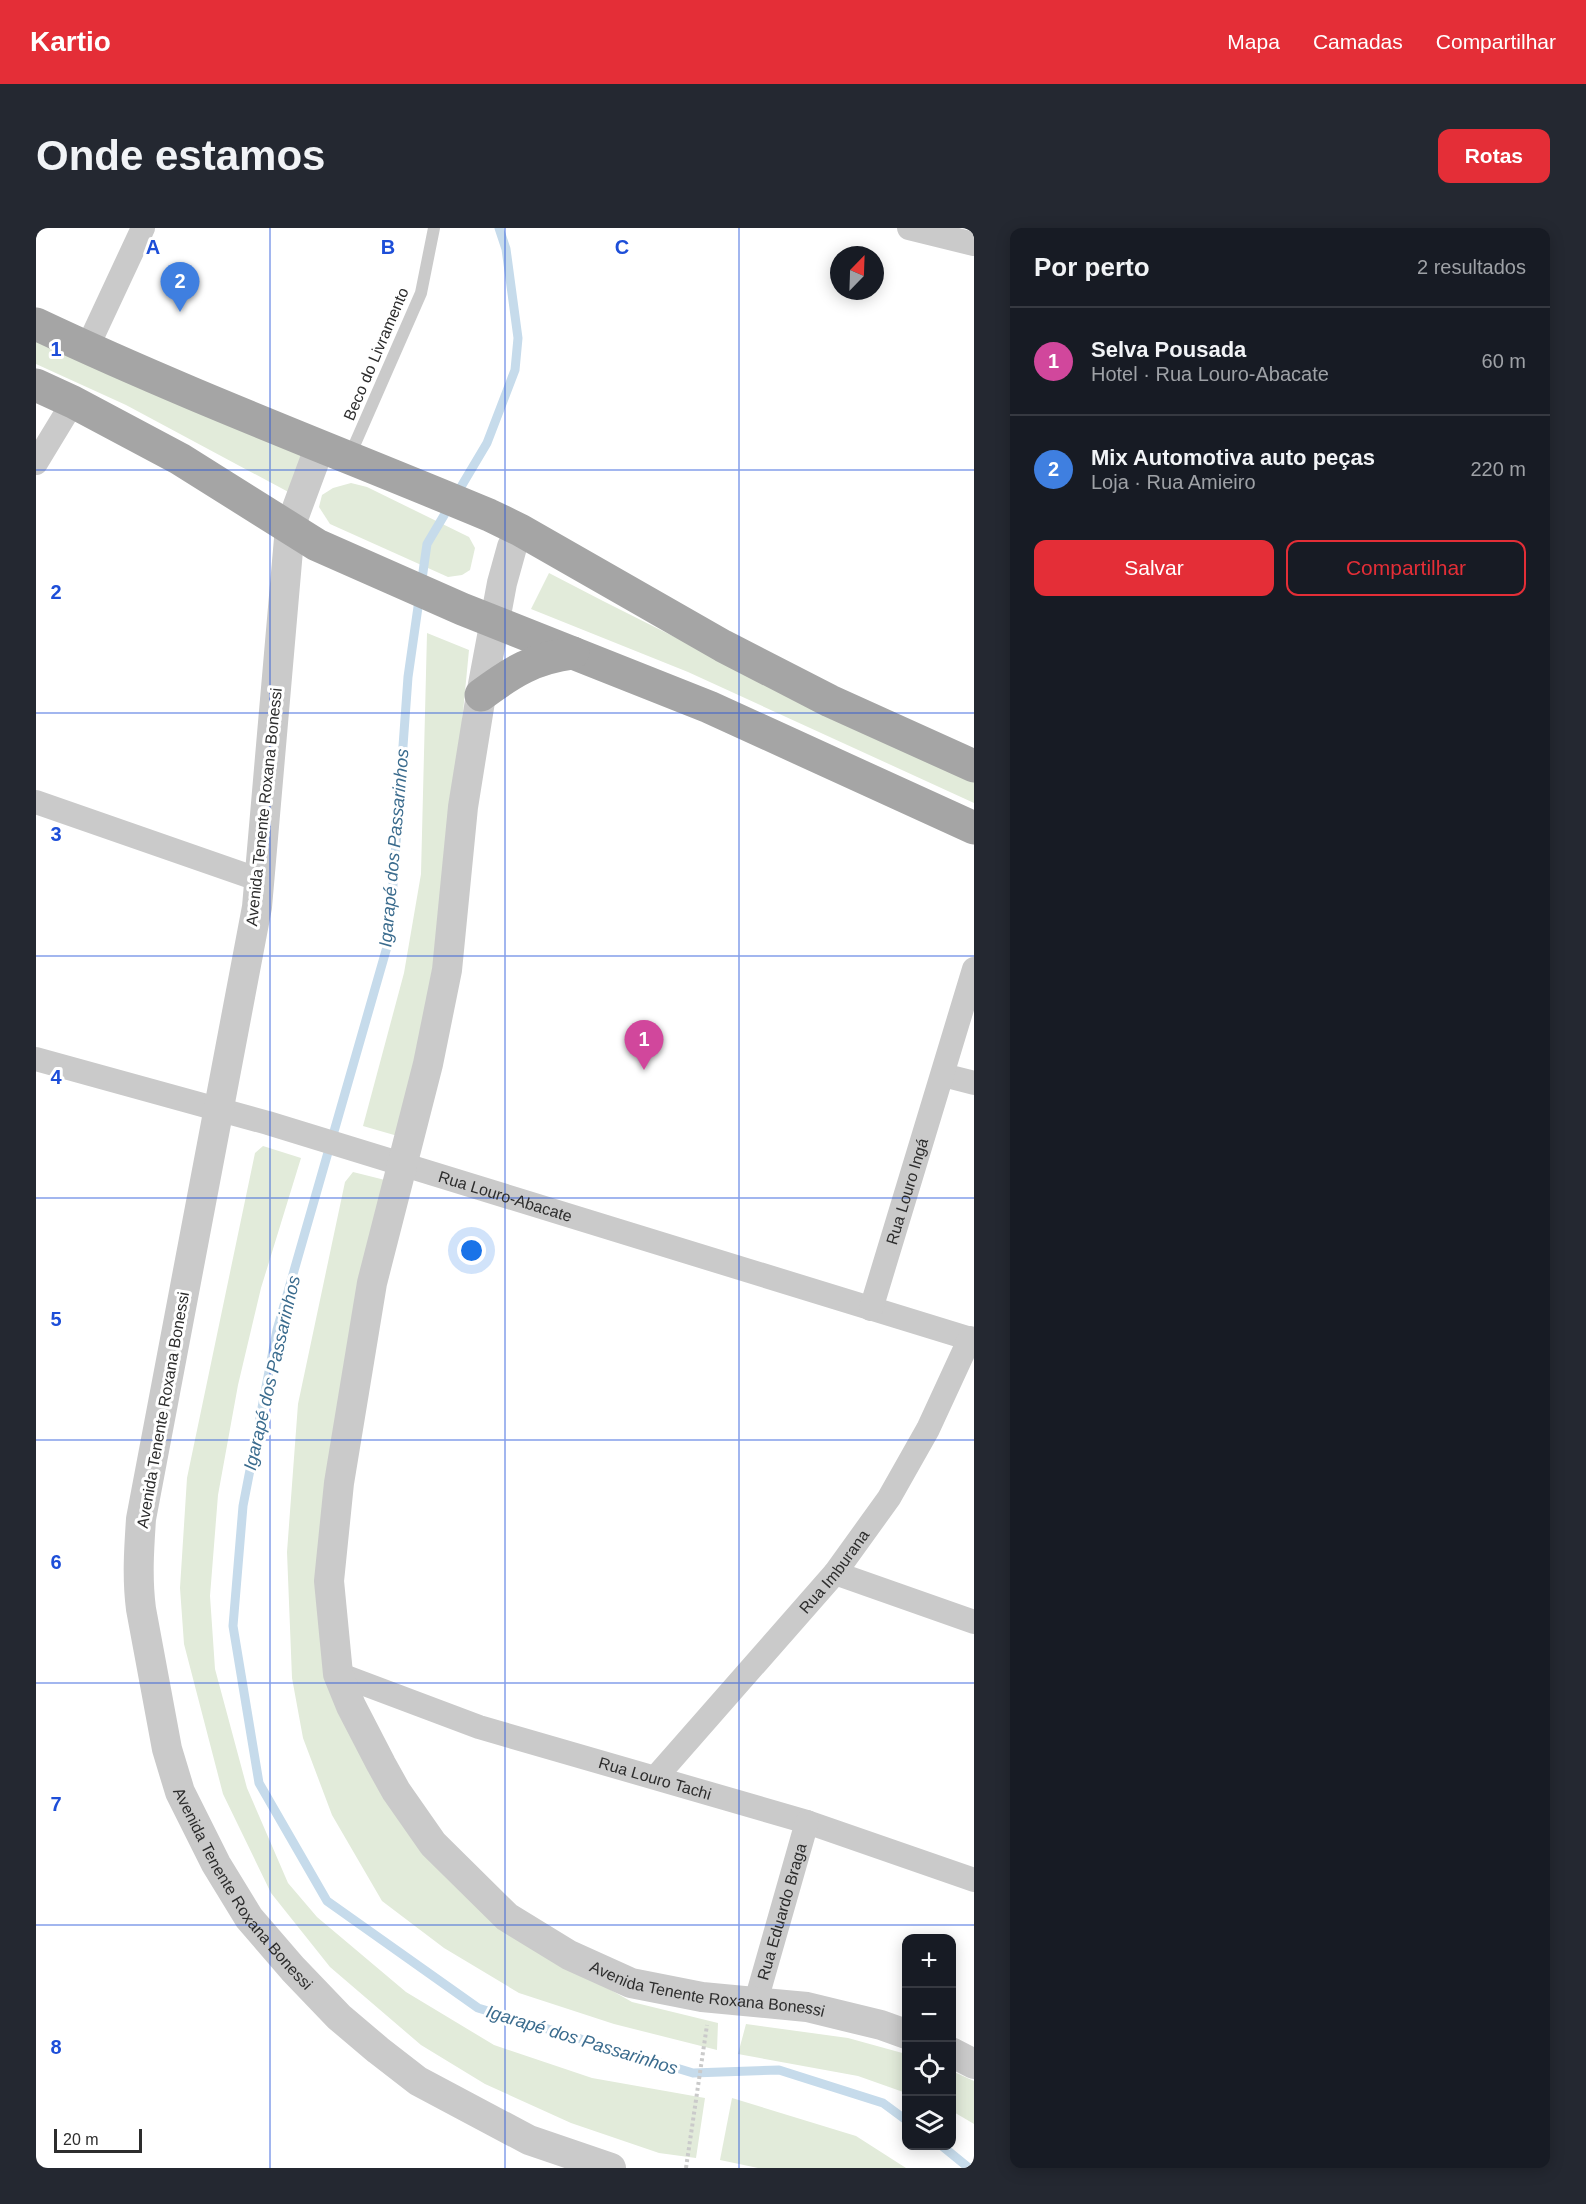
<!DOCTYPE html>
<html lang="pt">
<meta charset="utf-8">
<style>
:root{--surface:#171b24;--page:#242831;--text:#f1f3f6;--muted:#9ea1a6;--line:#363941;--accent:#e42e37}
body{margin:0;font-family:Arial,sans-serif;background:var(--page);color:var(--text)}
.controls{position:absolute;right:18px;bottom:18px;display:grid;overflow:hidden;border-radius:12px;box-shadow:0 3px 15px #0003}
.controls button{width:54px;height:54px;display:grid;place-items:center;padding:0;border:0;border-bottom:2px solid var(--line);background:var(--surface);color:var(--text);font:30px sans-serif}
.compass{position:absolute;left:794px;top:18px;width:54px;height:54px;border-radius:50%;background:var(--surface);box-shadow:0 3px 15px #0003;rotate:23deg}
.scale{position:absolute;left:18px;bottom:15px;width:88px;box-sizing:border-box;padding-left:6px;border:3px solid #2d2d2d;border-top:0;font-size:16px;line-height:21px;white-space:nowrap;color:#2d2d2d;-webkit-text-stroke:4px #fff;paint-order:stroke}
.you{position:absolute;left:436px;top:1023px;width:21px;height:21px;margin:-15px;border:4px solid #fff;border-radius:50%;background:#1a73e8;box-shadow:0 0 0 9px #1a73e833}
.badge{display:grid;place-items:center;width:39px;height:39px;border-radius:50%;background:var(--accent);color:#fff;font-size:20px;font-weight:700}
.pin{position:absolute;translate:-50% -50px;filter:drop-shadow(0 2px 3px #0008)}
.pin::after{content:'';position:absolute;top:32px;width:21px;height:18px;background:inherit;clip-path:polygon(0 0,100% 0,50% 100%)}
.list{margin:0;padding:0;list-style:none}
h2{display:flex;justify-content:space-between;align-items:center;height:78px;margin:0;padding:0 24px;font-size:26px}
h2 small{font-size:20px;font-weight:400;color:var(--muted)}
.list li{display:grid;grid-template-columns:39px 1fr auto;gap:18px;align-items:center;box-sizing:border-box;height:108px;padding:0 24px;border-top:2px solid var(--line)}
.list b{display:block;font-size:22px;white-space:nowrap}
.list p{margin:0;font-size:20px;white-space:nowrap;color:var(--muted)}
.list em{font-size:20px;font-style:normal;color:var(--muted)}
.actions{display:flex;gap:12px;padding:18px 24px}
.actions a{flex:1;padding:14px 0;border:2px solid var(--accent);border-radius:12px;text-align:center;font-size:21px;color:var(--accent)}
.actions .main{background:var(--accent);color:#fff}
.icon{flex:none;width:33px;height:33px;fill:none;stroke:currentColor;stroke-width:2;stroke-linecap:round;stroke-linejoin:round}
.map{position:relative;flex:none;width:938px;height:1940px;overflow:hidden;border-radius:12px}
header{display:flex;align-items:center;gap:36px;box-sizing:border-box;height:84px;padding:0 30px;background:var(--accent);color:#fff}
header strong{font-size:28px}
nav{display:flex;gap:33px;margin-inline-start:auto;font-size:21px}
.intro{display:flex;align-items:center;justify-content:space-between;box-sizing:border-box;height:144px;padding:0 36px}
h1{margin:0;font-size:42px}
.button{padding:15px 27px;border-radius:12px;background:var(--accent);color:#fff;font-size:21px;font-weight:700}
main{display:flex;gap:36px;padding:0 36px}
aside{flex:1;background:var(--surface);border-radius:12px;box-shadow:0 3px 15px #0003}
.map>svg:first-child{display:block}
</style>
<header>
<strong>Kartio</strong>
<nav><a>Mapa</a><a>Camadas</a><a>Compartilhar</a></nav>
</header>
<div class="intro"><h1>Onde estamos</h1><a class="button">Rotas</a></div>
<main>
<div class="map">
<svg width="938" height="1940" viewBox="0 0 938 1940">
<rect width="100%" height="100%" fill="#fff"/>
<g fill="#e2ebda">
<polygon points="0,108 277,226 258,267 90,177 0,136"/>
<polygon points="315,255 331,259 433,309 439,320 434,342 426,347 412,349 294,296 283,279 286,267 297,260"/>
<path d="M513 345C653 418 794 486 938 550V575L652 444 495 381Z"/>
<polygon points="391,405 433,422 411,650 372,911 327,898 368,745 385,646"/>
<polygon points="227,918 265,930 225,1060 202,1157 182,1267 174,1368 179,1441 211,1560 252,1655 281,1689 370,1764 458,1817 556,1850 669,1870 660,1930 623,1925 535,1895 449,1856 385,1817 294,1739 235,1665 187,1566 148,1416 144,1360 151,1250 219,925"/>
<polygon points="317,944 349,952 292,1291 331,1528 489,1713 596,1774 682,1795 681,1822 578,1796 483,1765 408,1720 346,1673 296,1587 267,1510 256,1450 251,1324 262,1176 309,954"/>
<polygon points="710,1796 812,1810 870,1826 870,1865 822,1848 702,1826"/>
<polygon points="916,1843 938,1853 938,1896 916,1883"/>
<polygon points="696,1870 820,1908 870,1940 722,1940 684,1932"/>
</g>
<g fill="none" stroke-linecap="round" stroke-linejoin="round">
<g stroke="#c6dbeb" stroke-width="9">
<polyline points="463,0 470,21 482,110 479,142 451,215 391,316 372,449 353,712 241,1102 207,1278 197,1398 223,1555 291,1673 442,1780 657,1845 743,1842 847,1875 870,1892"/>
<polyline points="906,1918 933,1940"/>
</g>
<polyline stroke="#cacaca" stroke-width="4" stroke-dasharray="3 3" stroke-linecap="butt" points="650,1940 671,1797"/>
<polyline stroke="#cacaca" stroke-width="12" points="314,227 385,65 398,0"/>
<g stroke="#cacaca" stroke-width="24">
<polyline points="873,0 938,16"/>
<polyline points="51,120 107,0"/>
<polyline points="0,235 37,174"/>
<polyline points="0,574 224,652"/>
<path id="s1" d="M0 831 232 895 938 1112"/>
<polyline points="907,847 938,855"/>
<path id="s2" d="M835 1081 938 741"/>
<polyline points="799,1345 938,1394"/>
<path id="s3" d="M302 1446 443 1499 771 1594 938 1652"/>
<path id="s4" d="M620 1549 799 1345 853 1270 892 1201 934 1110"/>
<path id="s5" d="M720 1773 771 1594"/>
</g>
<g stroke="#cacaca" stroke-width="30">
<path id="s6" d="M284 218 254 299 221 679 105 1291C103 1321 101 1350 105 1381L131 1521 144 1564 180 1636 213 1690 257 1741 303 1789 342 1822 382 1853 493 1912 575 1940"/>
<path id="s7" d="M484 302 476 319 466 355 445 467 427 579 411 742 392 836 336 1055 303 1255 293 1353 302 1446 315 1478 345 1536 360 1563 397 1616 471 1689 533 1727 595 1755 666 1769 771 1779 845 1797 870 1806"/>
<polyline points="915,1824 938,1836"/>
</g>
<g stroke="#a5a5a5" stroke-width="33">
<path d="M0 96C148 166 302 224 453 287L484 302 687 418 794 473 938 538"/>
<polyline points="0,157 37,174 144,231 281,317 426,381 673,479 938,600"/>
<path d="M445 467C476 444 498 430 537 425"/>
</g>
</g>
<path fill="none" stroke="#1d4ed8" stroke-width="1.5" stroke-opacity="0.55" d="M234 0V1940M469 0V1940M703 0V1940M0 242H938M0 485H938M0 728H938M0 970H938M0 1212H938M0 1455H938M0 1697H938"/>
<g text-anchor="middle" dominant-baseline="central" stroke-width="6" stroke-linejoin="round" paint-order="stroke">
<g font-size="16" fill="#2d2d2d" stroke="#fff">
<text transform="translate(340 126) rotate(-67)">Beco do Livramento</text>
<text transform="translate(228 579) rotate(-84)">Avenida Tenente Roxana Bonessi</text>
<text stroke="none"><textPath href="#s2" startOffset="123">Rua Louro Ingá</textPath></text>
<text stroke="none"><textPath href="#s1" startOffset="489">Rua Louro-Abacate</textPath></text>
<text transform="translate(127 1182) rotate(-80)">Avenida Tenente Roxana Bonessi</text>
<text stroke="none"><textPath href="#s4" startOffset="272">Rua Imburana</textPath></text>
<text stroke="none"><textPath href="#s3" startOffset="334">Rua Louro Tachi</textPath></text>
<text stroke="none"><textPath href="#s6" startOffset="1484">Avenida Tenente Roxana Bonessi</textPath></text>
<text stroke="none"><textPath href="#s5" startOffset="93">Rua Eduardo Braga</textPath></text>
<text stroke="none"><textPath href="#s7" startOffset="1680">Avenida Tenente Roxana Bonessi</textPath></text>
</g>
<g font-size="18" font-style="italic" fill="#3b6c8e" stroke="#fff">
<text transform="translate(358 620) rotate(-85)">Igarapé dos Passarinhos</text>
<text transform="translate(236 1145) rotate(-77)">Igarapé dos Passarinhos</text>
<text transform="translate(546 1812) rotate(17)">Igarapé dos Passarinhos</text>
</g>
</g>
<g font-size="20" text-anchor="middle" font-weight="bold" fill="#1d4ed8" stroke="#fff" stroke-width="6" stroke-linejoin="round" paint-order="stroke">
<text x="117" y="26">A</text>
<text x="352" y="26">B</text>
<text x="586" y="26">C</text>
<text x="20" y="128">1</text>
<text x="20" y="371">2</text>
<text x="20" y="613">3</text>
<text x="20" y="856">4</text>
<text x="20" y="1098">5</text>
<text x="20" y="1341">6</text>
<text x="20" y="1583">7</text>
<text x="20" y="1826">8</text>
</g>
</svg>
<div class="controls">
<button>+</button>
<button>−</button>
<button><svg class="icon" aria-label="locate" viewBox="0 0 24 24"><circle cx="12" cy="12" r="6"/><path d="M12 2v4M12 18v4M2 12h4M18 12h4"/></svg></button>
<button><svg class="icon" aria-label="layers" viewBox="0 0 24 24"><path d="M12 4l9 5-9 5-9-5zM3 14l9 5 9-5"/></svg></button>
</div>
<svg class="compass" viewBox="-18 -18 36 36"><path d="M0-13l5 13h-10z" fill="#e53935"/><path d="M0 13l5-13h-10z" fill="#9ea1a6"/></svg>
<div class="scale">20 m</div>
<div class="you"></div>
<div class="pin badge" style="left:608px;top:842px;background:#d1479c">1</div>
<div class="pin badge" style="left:144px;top:84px;background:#3f7fe0">2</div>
</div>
<aside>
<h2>Por perto<small>2 resultados</small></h2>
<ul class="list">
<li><span class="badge" style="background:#d1479c">1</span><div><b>Selva Pousada</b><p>Hotel · Rua Louro-Abacate</p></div><em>60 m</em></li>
<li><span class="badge" style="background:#3f7fe0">2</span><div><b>Mix Automotiva auto peças</b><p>Loja · Rua Amieiro</p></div><em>220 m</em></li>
</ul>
<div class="actions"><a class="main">Salvar</a><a>Compartilhar</a></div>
</aside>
</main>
